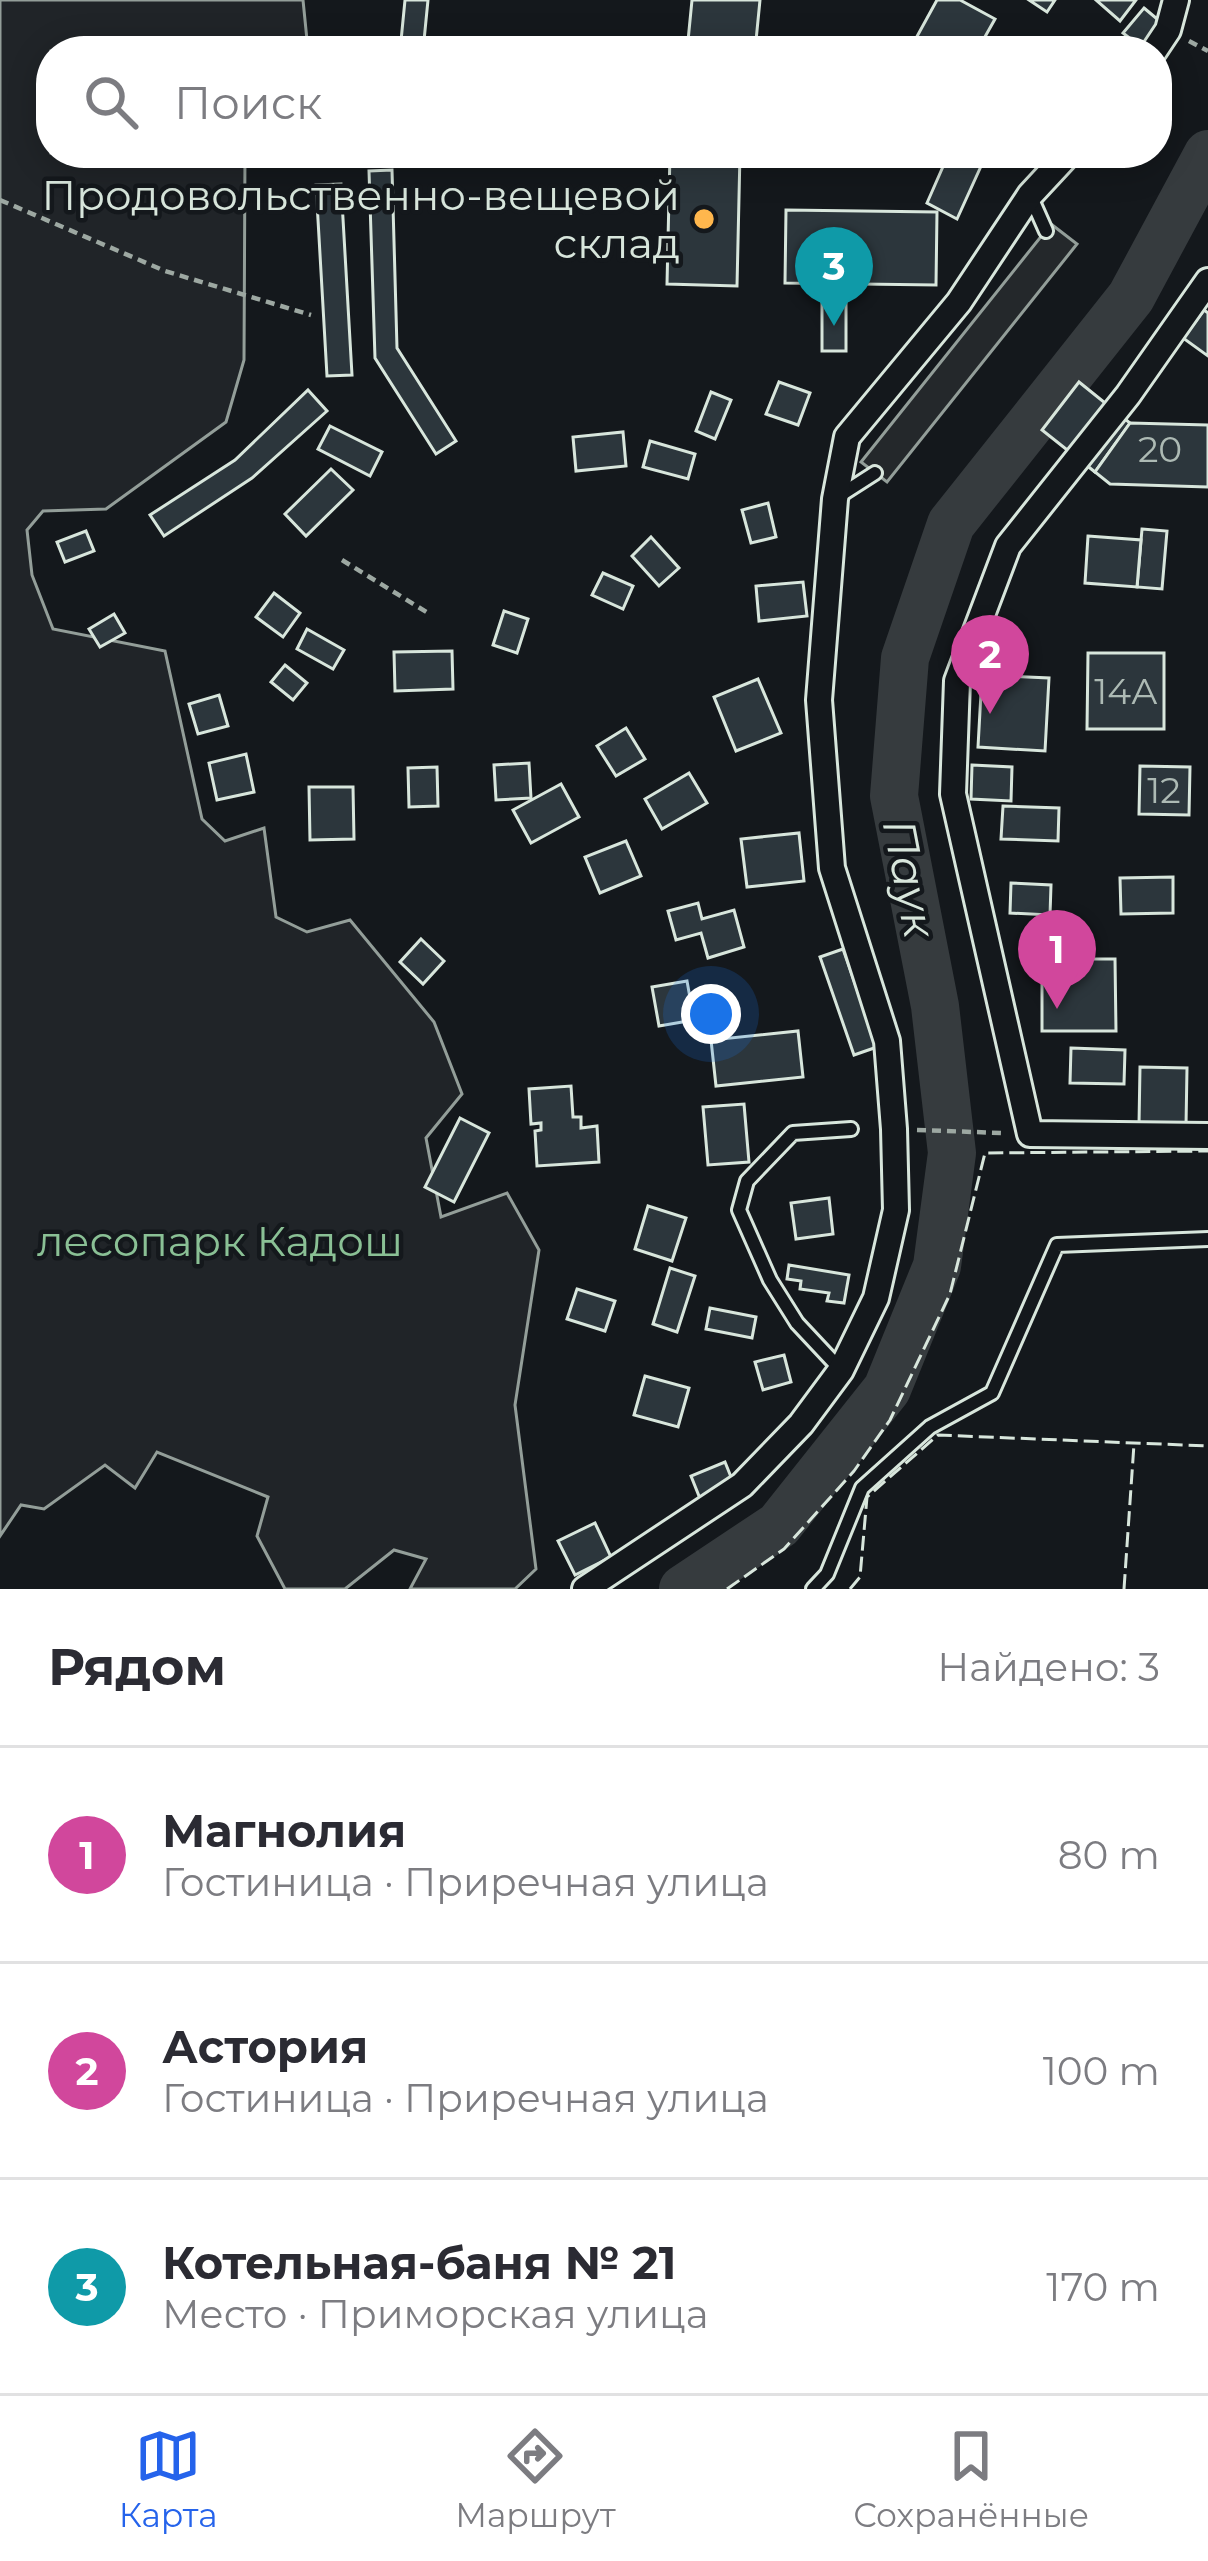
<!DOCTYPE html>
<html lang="ru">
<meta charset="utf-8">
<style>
:root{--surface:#fff;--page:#f2f2f3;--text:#2b2b33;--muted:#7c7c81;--line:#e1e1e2;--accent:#2563eb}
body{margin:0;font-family:Montserrat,sans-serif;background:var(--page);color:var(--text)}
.you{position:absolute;left:711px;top:1014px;width:42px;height:42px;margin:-30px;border:9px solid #fff;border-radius:50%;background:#1a73e8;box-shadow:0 0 0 18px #1a73e833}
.badge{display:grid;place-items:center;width:78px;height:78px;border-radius:50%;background:var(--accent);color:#fff;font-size:39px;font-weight:700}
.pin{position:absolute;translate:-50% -99px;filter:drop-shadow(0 3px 6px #0008)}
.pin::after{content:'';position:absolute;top:63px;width:42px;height:36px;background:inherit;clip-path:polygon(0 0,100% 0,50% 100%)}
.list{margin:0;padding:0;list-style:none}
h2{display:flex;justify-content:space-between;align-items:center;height:156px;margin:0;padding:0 48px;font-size:51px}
h2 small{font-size:39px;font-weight:400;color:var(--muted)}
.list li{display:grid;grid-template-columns:78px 1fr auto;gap:36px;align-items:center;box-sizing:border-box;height:216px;padding:0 48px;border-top:3px solid var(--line)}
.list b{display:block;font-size:45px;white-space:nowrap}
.list p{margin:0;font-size:39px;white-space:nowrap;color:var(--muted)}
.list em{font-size:39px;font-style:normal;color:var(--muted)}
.icon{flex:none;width:66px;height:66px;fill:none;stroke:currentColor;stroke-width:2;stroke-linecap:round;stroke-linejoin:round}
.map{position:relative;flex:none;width:1208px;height:1589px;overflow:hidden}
.search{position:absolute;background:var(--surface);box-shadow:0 6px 30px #0003;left:36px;right:36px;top:36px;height:132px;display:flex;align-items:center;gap:30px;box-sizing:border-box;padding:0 42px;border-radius:48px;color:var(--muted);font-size:45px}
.sheet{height:804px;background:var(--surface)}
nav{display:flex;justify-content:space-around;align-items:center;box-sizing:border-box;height:168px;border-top:3px solid var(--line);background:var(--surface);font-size:33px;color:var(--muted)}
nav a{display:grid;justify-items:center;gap:6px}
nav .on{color:var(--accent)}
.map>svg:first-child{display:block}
</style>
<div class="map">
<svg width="1208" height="1589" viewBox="0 0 1208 1589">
<rect width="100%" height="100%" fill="#14181c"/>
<polygon fill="#202428" stroke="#939e99" stroke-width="3" points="0,0 303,0 307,40 282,51 51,51 51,153 245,153 244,360 226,422 106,509 43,511 27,530 32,575 53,629 165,651 202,819 225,841 264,828 276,917 307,932 350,920 434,1022 462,1094 426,1138 441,1217 507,1193 539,1250 515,1405 536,1569 515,1589 410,1589 426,1559 394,1550 345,1589 285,1589 257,1536 268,1497 157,1452 135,1488 105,1465 44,1509 21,1505 0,1536"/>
<polygon fill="#24282b" stroke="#939e99" stroke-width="3" points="1051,224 1077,244 887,482 861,462"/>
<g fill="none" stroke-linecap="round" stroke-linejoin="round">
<polyline stroke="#363b3e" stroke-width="48" points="683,1589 779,1525 887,1389 937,1266 952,1153 935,1006 894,796 905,658 951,524 1131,297 1208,154"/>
</g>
<g fill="#2c363c" stroke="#d8e6dc" stroke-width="3">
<polygon points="405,0 428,0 423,51 400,51"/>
<polygon points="692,0 760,0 755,51 687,51"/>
<polygon points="937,0 960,0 995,19 977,51 909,51"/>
<polygon points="1029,0 1055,0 1047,12"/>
<polygon points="1096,0 1136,0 1120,21"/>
<polygon points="1144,8 1162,23 1142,48 1123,33"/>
<polygon points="670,153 740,153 737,286 667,284"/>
<polygon points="893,153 922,153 915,165"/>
<polygon points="949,153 987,153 957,219 927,203"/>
<polygon points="392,170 397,348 456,441 436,454 375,358 369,171"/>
<polygon points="341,184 352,375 327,376 316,185"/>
<polygon points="786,210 937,212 936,285 785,283"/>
<rect x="822" y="301" width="24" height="50"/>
<polygon points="1204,310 1208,313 1208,356 1183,338"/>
<polygon points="779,382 810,393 798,425 766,414"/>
<polygon points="1079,382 1130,423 1095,472 1042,430"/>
<polygon points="308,390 327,411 252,478 164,536 150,515 235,460"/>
<polygon points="711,392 731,400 715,439 696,431"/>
<polygon points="1130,423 1208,425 1208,487 1110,484 1095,472"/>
<polygon points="330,426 382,452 370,476 318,449"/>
<polygon points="623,432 626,466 576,471 573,437"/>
<polygon points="650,441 695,454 688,479 643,467"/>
<polygon points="331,469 353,490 306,536 285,514"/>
<polygon points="768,503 776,537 751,543 742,510"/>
<polygon points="1142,529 1167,531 1162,589 1137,587"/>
<polygon points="86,531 94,551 65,562 57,542"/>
<polygon points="1088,536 1141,540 1137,587 1085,583"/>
<polygon points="651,537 679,568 659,586 632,556"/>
<polygon points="603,573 633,586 623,609 592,595"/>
<polygon points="803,582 807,616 759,621 756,586"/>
<polygon points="274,593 300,613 283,637 256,617"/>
<polygon points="504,611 528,619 517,653 493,645"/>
<polygon points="114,614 125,633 100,647 89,629"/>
<polygon points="307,629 344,650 333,669 297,649"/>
<polygon points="452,651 453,689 395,691 394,652"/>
<polygon points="1088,653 1164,653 1164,729 1087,729"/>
<polygon points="285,665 307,683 293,700 271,682"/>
<polygon points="982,675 1049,678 1045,751 978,747"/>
<polygon points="758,679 781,733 736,751 714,697"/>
<polygon points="219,695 228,726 198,734 189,704"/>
<polygon points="626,728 645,759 616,776 597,746"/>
<polygon points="246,754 254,792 217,800 209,763"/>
<polygon points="529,763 531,798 496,800 494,765"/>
<polygon points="972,765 1012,767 1011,801 971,799"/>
<polygon points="1140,766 1190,767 1189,815 1139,814"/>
<polygon points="437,767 438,806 409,807 408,768"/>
<polygon points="689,773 707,803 662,829 645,799"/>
<polygon points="561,784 579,817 531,843 513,810"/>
<polygon points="309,787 353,787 354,839 310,840"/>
<polygon points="1003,806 1059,808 1058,841 1001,839"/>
<polygon points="799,833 804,881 747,887 741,839"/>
<polygon points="626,841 641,876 600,893 585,857"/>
<polygon points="1173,877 1173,913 1121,914 1120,878"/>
<polygon points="1011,883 1051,885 1050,915 1010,913"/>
<polygon points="698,903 702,919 734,910 744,947 708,958 701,933 676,940 668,911"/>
<polygon points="421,939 444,961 423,984 400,962"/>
<polygon points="843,949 877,1047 854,1055 820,957"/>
<polygon points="1042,959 1115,959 1116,1031 1042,1031"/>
<polygon points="687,981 694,1020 659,1026 652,987"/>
<polygon points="798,1031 803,1077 716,1086 711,1040"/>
<polygon points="1071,1048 1125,1050 1124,1084 1070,1083"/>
<polygon points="1140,1067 1187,1068 1186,1126 1139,1125"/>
<polygon points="571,1086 573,1117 581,1117 581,1128 597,1126 599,1162 537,1166 535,1131 541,1130 541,1123 531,1124 529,1089"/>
<polygon points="744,1104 749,1162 708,1165 703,1107"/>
<polygon points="460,1118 489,1133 454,1202 425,1187"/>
<polygon points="829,1198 833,1234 796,1239 791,1203"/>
<polygon points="648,1206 686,1218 672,1261 635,1249"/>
<polygon points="789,1265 849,1275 844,1303 827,1301 829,1293 800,1289 801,1281 787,1279"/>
<polygon points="670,1268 695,1276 677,1332 653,1324"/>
<polygon points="577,1289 615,1301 605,1331 567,1319"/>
<polygon points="710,1308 756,1317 752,1338 706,1329"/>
<polygon points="784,1355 791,1382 763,1390 755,1362"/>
<polygon points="645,1376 689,1388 678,1427 634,1415"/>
<polygon points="725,1462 735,1487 701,1501 691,1476"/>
<polygon points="595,1523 611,1557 575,1575 558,1541"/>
</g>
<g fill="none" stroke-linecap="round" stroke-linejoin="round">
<defs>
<g id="service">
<polyline points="1030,195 1046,231"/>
<polyline points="836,498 875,473"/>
<polyline points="841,1370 797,1323 770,1280 739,1210 747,1181 793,1133 851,1129"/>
<polyline points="813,1589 827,1574 862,1488 930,1427 992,1393 1057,1245 1208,1239"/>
</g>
<g id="minor">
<polyline points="1154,51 1168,30 1176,0"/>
<polyline points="1208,281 1128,395 1008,546 957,681 953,794 1030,1134 1208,1136"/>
<polyline points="585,1589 742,1485 801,1424 841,1370 876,1298 896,1210 894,1129 887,1041 832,868 819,700 835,499 847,437 959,302 1030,195 1069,153"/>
</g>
</defs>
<use href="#service" stroke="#d8e6dc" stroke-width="18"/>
<use href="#minor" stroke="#d8e6dc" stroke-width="30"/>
<g stroke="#9da8a2" stroke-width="4.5" stroke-dasharray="9 6" stroke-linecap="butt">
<polyline points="1189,41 1208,51"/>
<polyline points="0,200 165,271 311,315"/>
<polyline points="342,560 428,613"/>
<polyline points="917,1130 1002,1133"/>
</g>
<use href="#service" stroke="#14181c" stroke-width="12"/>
<use href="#minor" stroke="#14181c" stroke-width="24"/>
<g stroke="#d8e6dc" stroke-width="3" stroke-dasharray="15 6" stroke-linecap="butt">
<polyline points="727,1589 784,1549 854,1471 890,1420 950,1294 985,1153 1208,1151"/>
<polyline points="850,1589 860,1577 867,1497 938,1435 1208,1446"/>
<polyline points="1124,1589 1134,1444"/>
</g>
</g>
<circle fill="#ffb74d" stroke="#14181c" stroke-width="4.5" cx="704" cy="219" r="12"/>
<g text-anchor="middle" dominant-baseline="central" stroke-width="9" stroke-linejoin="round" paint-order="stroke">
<g font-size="36" fill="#adbab4">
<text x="1160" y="449">20</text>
<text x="1126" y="691">14А</text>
<text x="1164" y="790">12</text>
</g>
<g font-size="42" fill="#d8e6dc" stroke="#14181c" text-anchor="end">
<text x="680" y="195">Продовольственно-вещевой<tspan x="680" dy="48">склад</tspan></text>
</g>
<g font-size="42" fill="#8ac095" stroke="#14181c">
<text x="220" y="1241">лесопарк Кадош</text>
</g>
<g font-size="45" font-style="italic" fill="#d8e6dc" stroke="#14181c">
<text transform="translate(910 878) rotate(79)">Паук</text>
</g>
</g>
</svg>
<div class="you"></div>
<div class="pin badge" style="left:1057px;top:1009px;background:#d1479c">1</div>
<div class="pin badge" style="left:990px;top:714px;background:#d1479c">2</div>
<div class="pin badge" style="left:834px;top:326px;background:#0f9aa8">3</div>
<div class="search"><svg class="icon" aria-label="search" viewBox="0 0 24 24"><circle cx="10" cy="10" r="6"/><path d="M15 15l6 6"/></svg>Поиск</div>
</div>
<section class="sheet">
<h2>Рядом<small>Найдено: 3</small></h2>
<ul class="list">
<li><span class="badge" style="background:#d1479c">1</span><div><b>Магнолия</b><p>Гостиница · Приречная улица</p></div><em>80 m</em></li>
<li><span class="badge" style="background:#d1479c">2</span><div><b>Астория</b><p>Гостиница · Приречная улица</p></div><em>100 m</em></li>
<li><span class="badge" style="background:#0f9aa8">3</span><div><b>Котельная-баня № 21</b><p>Место · Приморская улица</p></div><em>170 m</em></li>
</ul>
</section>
<nav>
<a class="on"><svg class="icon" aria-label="map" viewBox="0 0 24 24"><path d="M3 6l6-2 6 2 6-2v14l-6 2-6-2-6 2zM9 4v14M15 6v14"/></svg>Карта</a>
<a><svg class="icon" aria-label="directions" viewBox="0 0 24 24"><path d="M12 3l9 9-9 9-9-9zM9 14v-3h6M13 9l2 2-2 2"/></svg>Маршрут</a>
<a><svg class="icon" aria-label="saved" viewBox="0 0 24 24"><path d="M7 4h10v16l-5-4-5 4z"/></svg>Сохранённые</a>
</nav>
